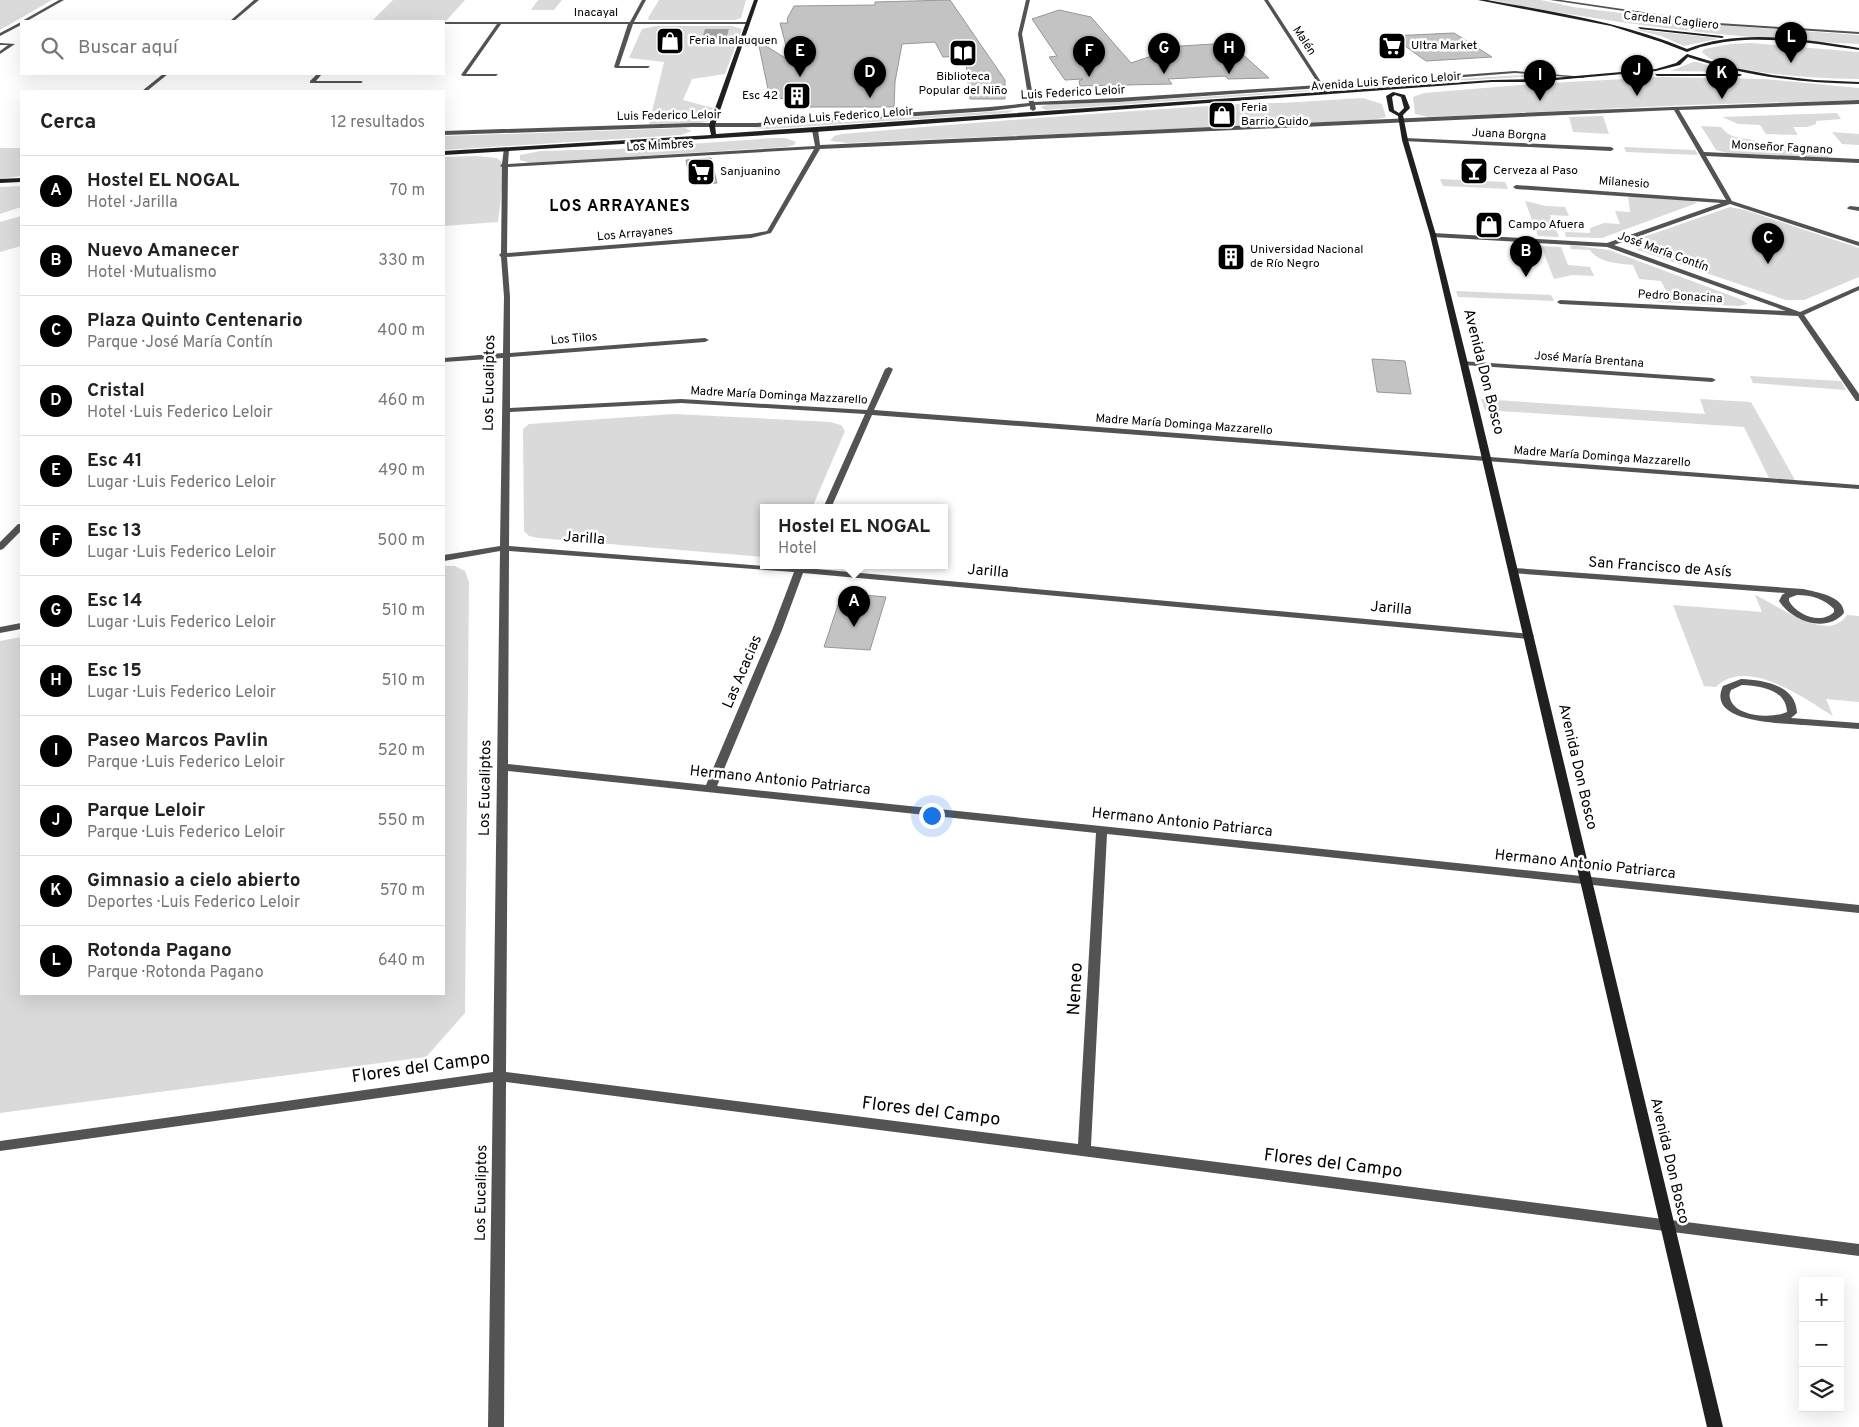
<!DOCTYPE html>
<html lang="es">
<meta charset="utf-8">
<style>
:root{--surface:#fff;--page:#f2f2f2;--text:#222;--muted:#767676;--line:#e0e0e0;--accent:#000}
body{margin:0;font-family:Overpass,sans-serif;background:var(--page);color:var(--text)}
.controls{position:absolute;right:15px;bottom:15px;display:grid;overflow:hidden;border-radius:0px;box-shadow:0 5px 20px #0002}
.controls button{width:45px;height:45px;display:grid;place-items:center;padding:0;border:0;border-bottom:1px solid var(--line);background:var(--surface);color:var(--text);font:25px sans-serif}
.you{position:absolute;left:931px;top:815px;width:18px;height:18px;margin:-12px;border:4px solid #fff;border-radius:50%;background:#1a73e8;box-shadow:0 0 0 8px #1a73e833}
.badge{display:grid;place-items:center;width:32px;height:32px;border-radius:50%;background:var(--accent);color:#fff;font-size:16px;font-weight:700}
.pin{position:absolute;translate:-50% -41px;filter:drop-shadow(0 1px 2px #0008)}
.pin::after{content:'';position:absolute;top:26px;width:18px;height:15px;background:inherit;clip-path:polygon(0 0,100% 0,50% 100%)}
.popup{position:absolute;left:760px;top:504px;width:188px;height:65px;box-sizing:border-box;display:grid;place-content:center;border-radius:0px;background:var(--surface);filter:drop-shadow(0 1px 4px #0005);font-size:16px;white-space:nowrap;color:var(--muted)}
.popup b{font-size:19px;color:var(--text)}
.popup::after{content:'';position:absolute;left:50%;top:100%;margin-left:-10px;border:10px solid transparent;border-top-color:var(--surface)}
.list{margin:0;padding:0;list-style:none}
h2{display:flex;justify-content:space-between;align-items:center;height:65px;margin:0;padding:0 20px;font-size:21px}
h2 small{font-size:16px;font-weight:400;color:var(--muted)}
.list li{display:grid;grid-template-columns:32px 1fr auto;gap:15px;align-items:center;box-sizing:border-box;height:70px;padding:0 20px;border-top:1px solid var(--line)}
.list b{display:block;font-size:19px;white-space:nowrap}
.list p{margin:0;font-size:16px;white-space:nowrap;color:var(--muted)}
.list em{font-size:16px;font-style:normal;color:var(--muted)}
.icon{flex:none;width:28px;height:28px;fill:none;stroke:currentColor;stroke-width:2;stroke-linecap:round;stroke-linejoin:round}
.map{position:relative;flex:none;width:1859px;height:1427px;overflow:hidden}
.search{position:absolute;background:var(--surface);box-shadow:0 5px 20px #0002;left:20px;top:20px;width:425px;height:55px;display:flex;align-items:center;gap:12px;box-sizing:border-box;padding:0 18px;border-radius:0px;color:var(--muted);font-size:19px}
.panel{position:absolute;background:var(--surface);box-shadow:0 5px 20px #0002;left:20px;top:90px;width:425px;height:905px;border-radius:0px}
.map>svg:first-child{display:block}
</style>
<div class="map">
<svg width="1859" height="1427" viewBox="0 0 1859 1427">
<rect width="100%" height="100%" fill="#fff"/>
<g fill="#dadada">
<polygon points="0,0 52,0 0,30"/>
<polygon points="393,0 465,0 446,21 372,21"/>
<polygon points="538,0 562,0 554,10 531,10"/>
<polygon points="659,0 746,0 741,18 735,20 649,20 648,18"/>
<path d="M1491 0H1541L1573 7 1716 25 1859 35V44C1735 39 1613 24 1491 0Z"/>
<polygon points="656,26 732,26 742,29 725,74 692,79 683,100 717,109 713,120 700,123 649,124 664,62 629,58 642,29"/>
<polygon points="1632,29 1716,38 1717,39 1684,46 1661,36"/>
<path d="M1751 43 1859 52V79C1827 79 1722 75 1702 52L1704 49 1731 44Z"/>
<polygon points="1693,62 1697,62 1734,72 1671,71"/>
<polygon points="1522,75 1537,76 1335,88 1337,87"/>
<polygon points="1662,77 1764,79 1859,88 1859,100 1689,105 1428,117 1415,114 1413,97 1424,93 1531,84"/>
<polygon points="1312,90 1314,91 1046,110 1040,107 1050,104 1119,102"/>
<path d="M1363 98 1382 104 1386 117 1373 120 848 143 830 141 834 136 842 134C978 122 1115 112 1252 103H1281Z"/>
<polygon points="1015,110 1007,113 767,129 751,128"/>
<polygon points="1837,113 1841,119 1816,121 1816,124 1807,127 1793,127 1798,135 1766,134 1760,125 1738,124 1722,117"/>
<polygon points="1603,116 1609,134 1573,132 1569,117"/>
<path d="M1701 126 1721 127C1737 146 1752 132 1767 149L1825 152 1830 158 1727 153 1716 150Z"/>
<polygon points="685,128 692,131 681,135 444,150 444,136"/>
<polygon points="1832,132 1859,134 1859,145 1842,144"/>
<polygon points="774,138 785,138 796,142 794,145 786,147 529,163 520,160 520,155 541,151 618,149"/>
<polygon points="1624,147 1695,150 1698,155 1626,152"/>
<polygon points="0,148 21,148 21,176 0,179"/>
<polygon points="476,156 497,158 505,165 498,222 444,226 444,157"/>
<polygon points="1440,179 1505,182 1508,189 1443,186"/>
<polygon points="21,186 21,207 0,214 0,187"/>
<polygon points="1628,196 1691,200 1697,203 1602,238 1566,237 1565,232 1590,233 1590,228 1604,223 1620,224 1615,211 1630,212"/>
<polygon points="1525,201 1546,206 1565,207 1569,216 1550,215 1559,237 1538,236"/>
<polygon points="1730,207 1745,210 1859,248 1859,277 1804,300 1786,300 1638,250 1631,244 1632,241"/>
<polygon points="21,216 21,246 0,252 0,222"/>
<path d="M1570 245 1609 250 1740 299 1748 304 1739 306 1658 302 1646 297 1670 298 1661 281 1639 279 1633 265C1618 263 1600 264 1590 250L1571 249Z"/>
<polygon points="1541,246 1561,247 1568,265 1590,267 1594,276 1572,275 1554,279"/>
<polygon points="1456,291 1551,295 1554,301 1458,297"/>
<polygon points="1750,376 1841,381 1846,390 1753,383"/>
<polygon points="1481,399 1705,414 1700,399 1751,402 1795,480 1769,478 1744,427 1485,410"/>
<polygon points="674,414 830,422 841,425 845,431 812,508 764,508 764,557 538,538 529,536 524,531 523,429 529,424"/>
<polygon points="444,566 455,566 465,571 469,582 465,1013 426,1057 0,1113 0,641 21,637 21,994 444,994"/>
<path d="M1755 595C1777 604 1827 645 1847 615L1859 616V702L1826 699 1833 716C1805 699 1747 656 1716 687L1704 686 1673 605 1762 612Z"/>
</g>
<polygon fill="#a1a1a1" points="705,29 729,29 726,39 702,39"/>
<g fill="#c3c3c3" stroke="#979797">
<polygon points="950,0 1005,80 1005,99 970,99 965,56 943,57 935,42 902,44 895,82 894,107 791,107 789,98 770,99 758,41 790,61 780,23 788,23 787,19 794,6 875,5 875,2"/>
<polygon points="1059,10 1091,17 1131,63 1181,46 1230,43 1269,78 1228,79 1225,76 1168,79 1172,84 1080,86 1079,81 1083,79 1065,80 1049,57 1057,56 1032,19"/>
<polygon points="1454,33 1492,57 1426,61 1391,36"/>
<polygon points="711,158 717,183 691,185 686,160"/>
<polygon points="1372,359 1405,361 1411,394 1377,392"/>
<polygon points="842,593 886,597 870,650 824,647"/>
</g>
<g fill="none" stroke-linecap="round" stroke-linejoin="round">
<g fill="#535353" fill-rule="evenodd">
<polygon points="59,0 64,0 27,21 22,21"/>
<polygon points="254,0 259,0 234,21 230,21"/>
<polygon points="642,0 646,0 634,22 748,22 750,23 748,24 633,24 619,66 650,66 648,68 616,68 614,67 628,24 501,24 466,74 498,74 496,76 463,76 461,75 497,24 444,24 444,22 630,22"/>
<polygon points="1026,0 1030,0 1022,34 1034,102 1118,98 1319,85 1264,0 1268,0 1323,85 1515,71 1585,77 1583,78 1515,73 1325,88 1328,91 1325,93 1320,88 1118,102 1035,105 1036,109 1033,111 1030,109 1030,106 990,111 756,127 692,127 444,135 444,131 692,123 756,123 990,107 1029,103 1018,34"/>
<polygon points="1550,0 1561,0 1718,23 1859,32 1859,34 1718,25"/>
<polygon points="21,22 21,25 0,36 0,33"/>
<polygon points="0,43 15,44 0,54 0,51 8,45 0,45"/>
<polygon points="163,74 168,74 147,91 142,91"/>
<polygon points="317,74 322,74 316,81 361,81 363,82 361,83 310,83 310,81"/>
<path d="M1859 100V104L1679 110 1704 152 1859 159V163L1706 156 1732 201 1859 242V246L1730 204 1614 245 1800 312 1859 286V290L1804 315 1859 394V401H1856L1798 316 1560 304 1557 302 1560 300 1786 311 1607 247 1433 237 1430 235 1433 233 1607 243 1721 203 1516 189 1513 187 1516 185 1726 200 1674 110 820 149 771 233 751 238 507 257 510 297V353L705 338 709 340 705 342 510 357V408L681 399 867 410 885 369 889 367 893 369 874 410 1859 485V489L872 415 831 508H823L865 414 681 403 510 412 509 546 764 566 796 567 797 566H805V568L1532 634 1534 636 1529 639 803 573 782 630 717 786 1859 905V913L1107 834 1091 1146 1859 1244V1256L506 1082 504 1427H488L493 1082 0 1151V1141L493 1072 500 551 444 561V555L500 546 503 358 444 362V358L503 353 504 297 501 257 499 255 501 253 502 167 500 166 502 164 504 148 509 149 508 164 815 146 812 130 815 128 818 130 820 145 1565 111ZM814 149 767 231 751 234 507 253 508 167ZM509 551 794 572 772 630 706 785 508 764ZM508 771 1096 833 1078 1144 506 1072Z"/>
<polygon points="1405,138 1611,147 1614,149 1611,151 1403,141 1402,140"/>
<polygon points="1850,206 1859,207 1859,211 1848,209 1847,208"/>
<polygon points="1461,361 1712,378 1716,380 1712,382 1464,365 1460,363"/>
<polygon points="18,524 21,524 21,531 3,549 0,550 0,542"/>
<path d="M1514 568 1803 589C1816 592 1844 596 1844 613 1826 634 1792 621 1779 601L1782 595 1785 593 1511 573 1510 571 1511 569ZM1797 595C1812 595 1824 599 1834 609V612C1821 625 1797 615 1789 601V598Z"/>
<polygon points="21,623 21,629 0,633 0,627"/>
<path d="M1741 679C1764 680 1796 685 1797 713L1791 718 1859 723V729C1841 728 1822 726 1804 725 1785 723 1705 724 1723 686ZM1742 685C1760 686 1786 689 1787 712 1773 719 1734 717 1730 698 1729 695 1730 692 1731 690Z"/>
</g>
<g fill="#202020" fill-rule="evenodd">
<path d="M754 0H758L715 125 716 134 1492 80 1541 79 1656 69 1676 63 1687 54 1730 67 1772 75 1815 80 1859 82V84C1800 83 1744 76 1688 57L1680 65 1656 71 1534 82H1492L815 132 444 155V151L711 135 709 125Z"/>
<path d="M1478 0H1487C1555 12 1623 22 1687 49 1740 28 1804 39 1859 48V50C1812 43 1752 33 1705 46 1699 47 1693 50 1687 52L1661 42 1611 26Z"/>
<polygon points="1638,27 1722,36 1724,37 1722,38 1640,29"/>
<polygon points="1655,74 1740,74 1742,75 1740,76 1657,76"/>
<path d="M1393 92 1405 95 1410 108 1403 115 1408 140 1436 235 1476 396 1723 1427H1707L1430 235 1402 140 1398 116 1389 111 1386 96ZM1395 95 1401 97 1404 108 1399 113 1394 110 1392 97Z"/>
<polygon points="21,178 21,182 0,183 0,179"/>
</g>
</g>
<defs>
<symbol id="shop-square" viewBox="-11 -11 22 22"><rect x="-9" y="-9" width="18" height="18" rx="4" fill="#000" stroke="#fff"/><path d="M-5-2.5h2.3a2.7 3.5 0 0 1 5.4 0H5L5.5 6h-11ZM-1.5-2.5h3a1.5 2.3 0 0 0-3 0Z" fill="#fff"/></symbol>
<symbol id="supermarket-square" viewBox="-11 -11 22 22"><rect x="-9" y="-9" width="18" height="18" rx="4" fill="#000" stroke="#fff"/><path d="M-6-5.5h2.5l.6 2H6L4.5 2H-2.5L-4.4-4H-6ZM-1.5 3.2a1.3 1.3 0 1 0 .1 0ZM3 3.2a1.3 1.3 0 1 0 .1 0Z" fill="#fff"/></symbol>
<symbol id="library-square" viewBox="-11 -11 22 22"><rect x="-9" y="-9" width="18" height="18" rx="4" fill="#000" stroke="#fff"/><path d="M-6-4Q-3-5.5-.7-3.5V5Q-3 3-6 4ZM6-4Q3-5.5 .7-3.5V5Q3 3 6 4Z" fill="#fff"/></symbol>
<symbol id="building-square" viewBox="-11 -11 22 22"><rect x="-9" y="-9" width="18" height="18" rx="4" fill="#000" stroke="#fff"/><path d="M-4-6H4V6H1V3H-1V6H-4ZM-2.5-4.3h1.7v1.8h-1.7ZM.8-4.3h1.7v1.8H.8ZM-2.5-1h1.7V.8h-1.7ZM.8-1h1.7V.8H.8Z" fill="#fff"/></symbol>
<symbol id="bar-square" viewBox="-11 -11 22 22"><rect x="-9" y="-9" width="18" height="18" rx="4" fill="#000" stroke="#fff"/><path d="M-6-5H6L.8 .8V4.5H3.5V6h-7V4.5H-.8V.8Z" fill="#fff"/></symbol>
</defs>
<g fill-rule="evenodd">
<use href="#shop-square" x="654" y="25" width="32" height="32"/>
<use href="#supermarket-square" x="1376" y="30" width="32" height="32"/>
<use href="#library-square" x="947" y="37" width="32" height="32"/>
<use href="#building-square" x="781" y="80" width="32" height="32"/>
<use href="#shop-square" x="1206" y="99" width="32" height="32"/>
<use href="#bar-square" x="1458" y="155" width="32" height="32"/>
<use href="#supermarket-square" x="685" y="156" width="32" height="32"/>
<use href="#shop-square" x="1473" y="209" width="32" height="32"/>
<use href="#building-square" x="1215" y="241" width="32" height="32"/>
</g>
<g text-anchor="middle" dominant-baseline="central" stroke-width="5" stroke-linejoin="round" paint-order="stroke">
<g font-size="12" fill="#000" stroke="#fff">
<text x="596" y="13">Inacayal</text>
<text transform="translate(1671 21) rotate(6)">Cardenal Cagliero</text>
<text transform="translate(1304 41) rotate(57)">Malén</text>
<text transform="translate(1386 82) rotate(-4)">Avenida Luis Federico Leloir</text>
<text transform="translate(1073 93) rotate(-3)">Luis Federico Leloir</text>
<text transform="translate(669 116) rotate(-1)">Luis Federico Leloir</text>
<text transform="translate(838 117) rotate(-4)">Avenida Luis Federico Leloir</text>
<text transform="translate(1509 135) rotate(3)">Juana Borgna</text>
<text transform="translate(660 146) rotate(-3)">Los Mimbres</text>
<text transform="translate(1782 148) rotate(3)">Monseñor Fagnano</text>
<text transform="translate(1624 183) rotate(4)">Milanesio</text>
<text transform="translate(635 234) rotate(-5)">Los Arrayanes</text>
<text transform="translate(1663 252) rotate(20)">José María Contín</text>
<text transform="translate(1680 297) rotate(3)">Pedro Bonacina</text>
<text transform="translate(574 339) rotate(-5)">Los Tilos</text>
<text transform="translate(1589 360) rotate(4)">José María Brentana</text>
<text transform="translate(779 396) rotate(3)">Madre María Dominga Mazzarello</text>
<text transform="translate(1184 425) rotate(4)">Madre María Dominga Mazzarello</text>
<text transform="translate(1602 457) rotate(4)">Madre María Dominga Mazzarello</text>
</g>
<g font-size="12" fill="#000" stroke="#fff" text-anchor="start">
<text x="689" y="41">Feria Inalauquen</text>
<text x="1411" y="46">Ultra Market</text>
<text x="963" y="77" text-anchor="middle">Biblioteca<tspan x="963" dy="14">Popular del Niño</tspan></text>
<text x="778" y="96" text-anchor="end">Esc 42</text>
<text x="1241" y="108">Feria<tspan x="1241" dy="14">Barrio Guido</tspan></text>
<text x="1493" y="171">Cerveza al Paso</text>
<text x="720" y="172">Sanjuanino</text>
<text x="1508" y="225">Campo Afuera</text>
<text x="1250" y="250">Universidad Nacional<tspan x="1250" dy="14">de Río Negro</tspan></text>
</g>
<g font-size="15" fill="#000" stroke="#fff">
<text transform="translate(1483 372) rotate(76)">Avenida Don Bosco</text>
<text transform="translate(490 383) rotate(-89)">Los Eucaliptos</text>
<text transform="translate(584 539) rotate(4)">Jarilla</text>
<text transform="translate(1660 568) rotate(4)">San Francisco de Asís</text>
<text transform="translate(988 572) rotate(5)">Jarilla</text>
<text transform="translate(1391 609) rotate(5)">Jarilla</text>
<text transform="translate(743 672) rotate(-67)">Las Acacias</text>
<text transform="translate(1577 767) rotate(77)">Avenida Don Bosco</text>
<text transform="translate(780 781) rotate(6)">Hermano Antonio Patriarca</text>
<text transform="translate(486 788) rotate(-89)">Los Eucaliptos</text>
<text transform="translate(1182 823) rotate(6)">Hermano Antonio Patriarca</text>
<text transform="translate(1585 865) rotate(6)">Hermano Antonio Patriarca</text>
<text transform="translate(1669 1161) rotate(77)">Avenida Don Bosco</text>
<text transform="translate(482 1193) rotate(-89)">Los Eucaliptos</text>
</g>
<g font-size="16" font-weight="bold" letter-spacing="1" fill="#000" stroke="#fff">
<text x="620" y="207">LOS ARRAYANES</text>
</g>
<g font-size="18" fill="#000" stroke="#fff">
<text transform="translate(1076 989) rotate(-87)">Neneo</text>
<text transform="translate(421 1068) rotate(-8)">Flores del Campo</text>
<text transform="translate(931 1112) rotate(7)">Flores del Campo</text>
<text transform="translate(1333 1164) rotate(7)">Flores del Campo</text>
</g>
</g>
</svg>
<div class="controls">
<button>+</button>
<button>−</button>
<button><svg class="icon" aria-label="layers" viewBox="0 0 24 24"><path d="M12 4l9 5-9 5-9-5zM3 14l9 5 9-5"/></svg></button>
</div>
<div class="you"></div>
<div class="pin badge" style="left:854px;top:627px">A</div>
<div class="popup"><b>Hostel EL NOGAL</b>Hotel</div>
<div class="pin badge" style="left:1526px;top:277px">B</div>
<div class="pin badge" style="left:1768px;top:264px">C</div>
<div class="pin badge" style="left:870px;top:98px">D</div>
<div class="pin badge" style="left:800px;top:77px">E</div>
<div class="pin badge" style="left:1089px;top:77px">F</div>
<div class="pin badge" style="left:1164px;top:74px">G</div>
<div class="pin badge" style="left:1229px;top:74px">H</div>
<div class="pin badge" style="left:1540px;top:101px">I</div>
<div class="pin badge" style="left:1637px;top:96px">J</div>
<div class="pin badge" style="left:1722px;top:99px">K</div>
<div class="pin badge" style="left:1791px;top:63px">L</div>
<div class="search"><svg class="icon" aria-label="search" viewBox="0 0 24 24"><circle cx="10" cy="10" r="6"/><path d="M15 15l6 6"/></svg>Buscar aquí</div>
<section class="panel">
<h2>Cerca<small>12 resultados</small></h2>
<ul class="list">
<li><span class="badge">A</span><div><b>Hostel EL NOGAL</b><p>Hotel · Jarilla</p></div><em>70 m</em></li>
<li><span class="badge">B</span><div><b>Nuevo Amanecer</b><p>Hotel · Mutualismo</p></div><em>330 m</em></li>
<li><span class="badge">C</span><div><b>Plaza Quinto Centenario</b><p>Parque · José María Contín</p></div><em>400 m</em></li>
<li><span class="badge">D</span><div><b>Cristal</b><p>Hotel · Luis Federico Leloir</p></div><em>460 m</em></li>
<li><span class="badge">E</span><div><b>Esc 41</b><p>Lugar · Luis Federico Leloir</p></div><em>490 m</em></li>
<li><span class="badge">F</span><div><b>Esc 13</b><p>Lugar · Luis Federico Leloir</p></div><em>500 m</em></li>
<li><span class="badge">G</span><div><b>Esc 14</b><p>Lugar · Luis Federico Leloir</p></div><em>510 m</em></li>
<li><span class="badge">H</span><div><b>Esc 15</b><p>Lugar · Luis Federico Leloir</p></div><em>510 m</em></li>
<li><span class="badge">I</span><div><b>Paseo Marcos Pavlin</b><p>Parque · Luis Federico Leloir</p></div><em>520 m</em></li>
<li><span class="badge">J</span><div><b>Parque Leloir</b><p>Parque · Luis Federico Leloir</p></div><em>550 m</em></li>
<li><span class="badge">K</span><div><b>Gimnasio a cielo abierto</b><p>Deportes · Luis Federico Leloir</p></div><em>570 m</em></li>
<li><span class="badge">L</span><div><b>Rotonda Pagano</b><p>Parque · Rotonda Pagano</p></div><em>640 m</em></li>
</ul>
</section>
</div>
